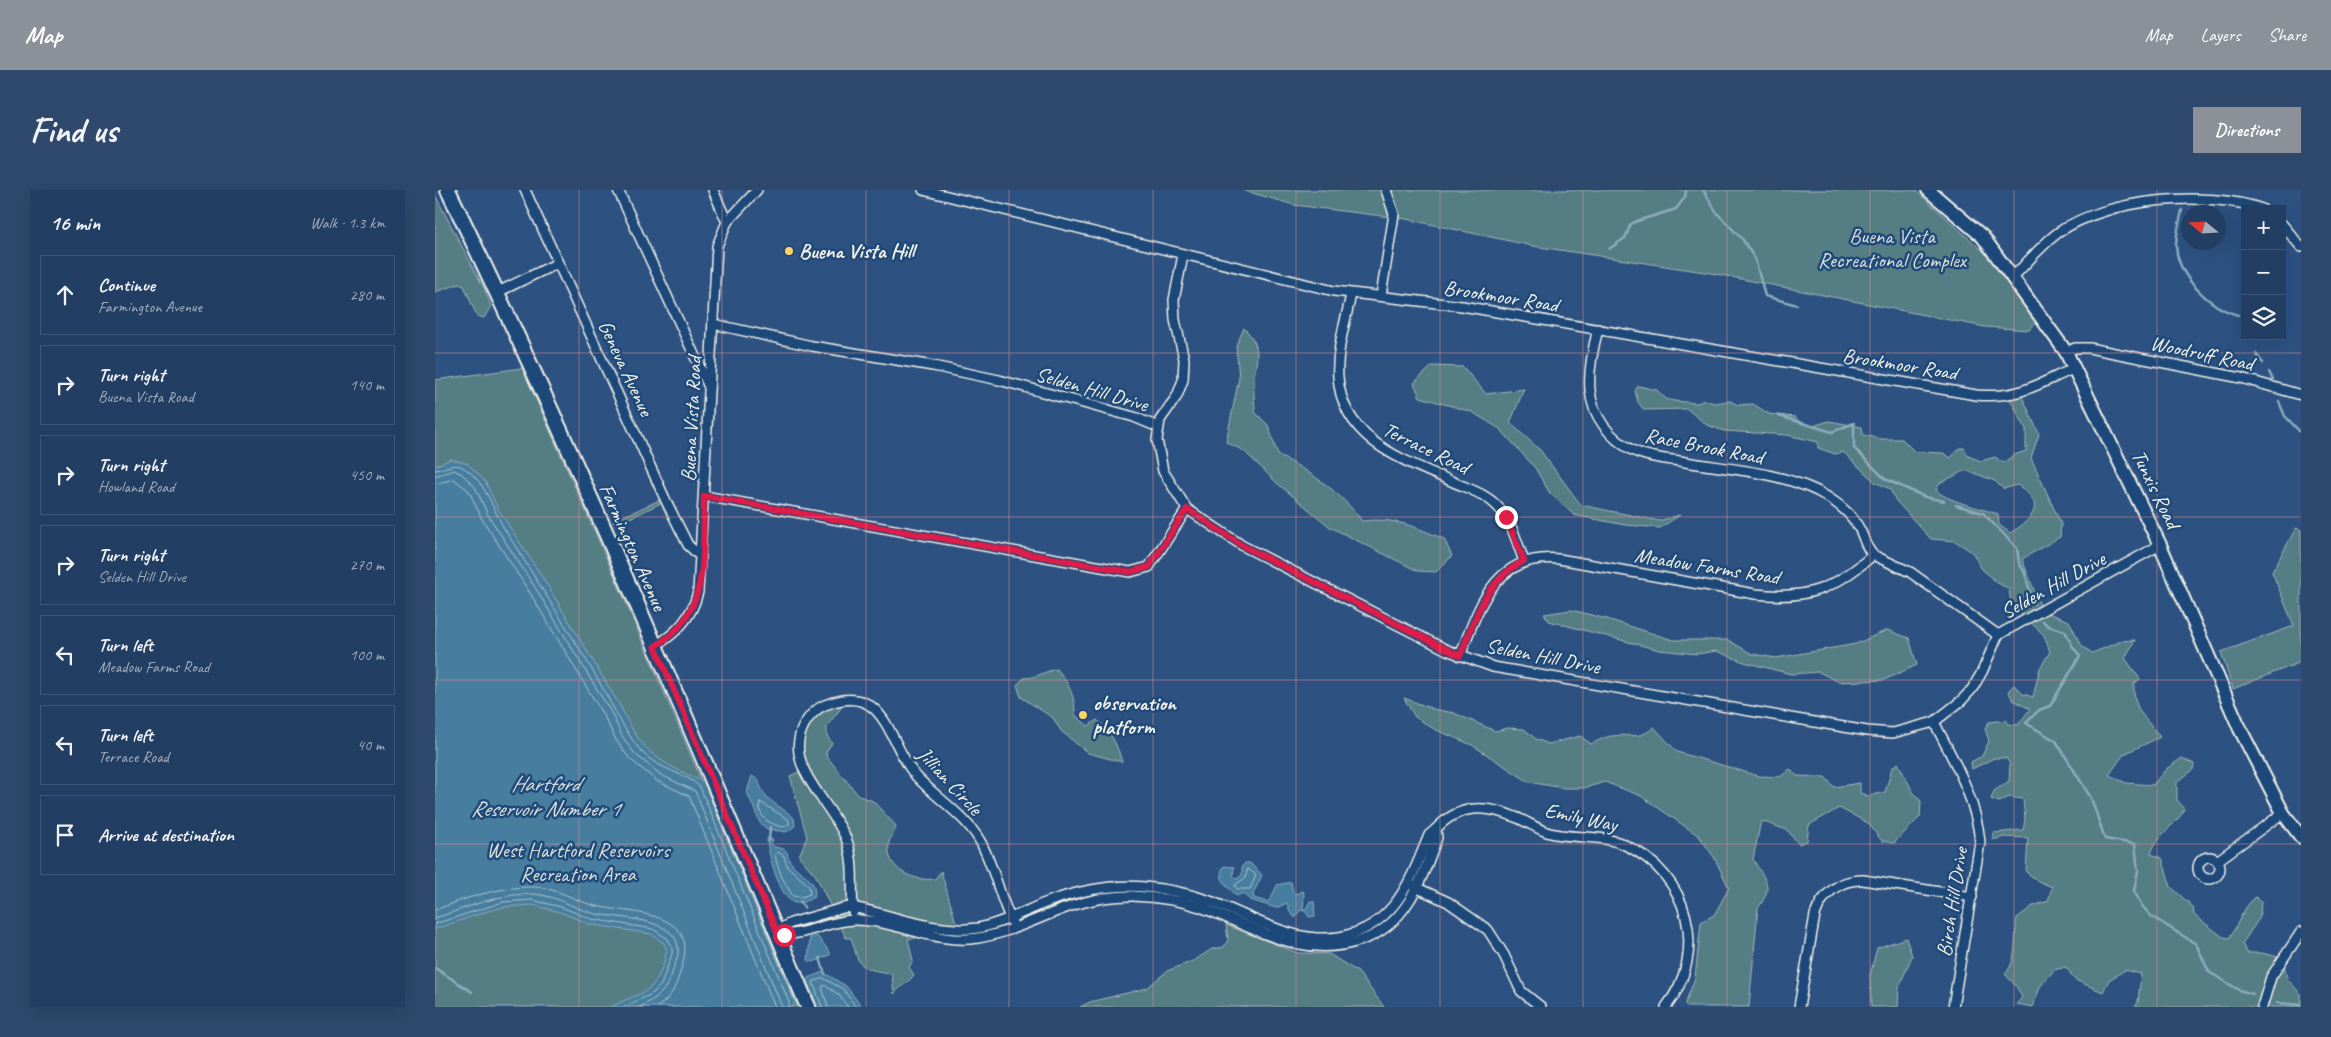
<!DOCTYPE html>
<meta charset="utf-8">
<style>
:root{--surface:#223e62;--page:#2e496b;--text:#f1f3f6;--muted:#a2aebe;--line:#3f5777;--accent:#8c9099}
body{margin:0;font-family:Caveat,sans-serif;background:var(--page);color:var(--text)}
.controls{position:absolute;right:15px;top:15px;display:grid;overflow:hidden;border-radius:0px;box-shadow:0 5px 20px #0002}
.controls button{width:45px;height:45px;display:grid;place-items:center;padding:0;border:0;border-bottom:1px solid var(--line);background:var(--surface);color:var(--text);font:25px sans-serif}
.compass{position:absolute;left:1746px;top:15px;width:45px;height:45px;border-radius:50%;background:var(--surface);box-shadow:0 5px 20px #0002;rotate:288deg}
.stop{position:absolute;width:15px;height:15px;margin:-11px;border:4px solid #e11d48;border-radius:50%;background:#fff}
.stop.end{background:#e11d48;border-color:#fff;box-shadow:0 1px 5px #0008}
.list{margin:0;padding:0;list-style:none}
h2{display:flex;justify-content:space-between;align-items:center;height:65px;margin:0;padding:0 20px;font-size:21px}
h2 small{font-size:16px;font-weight:400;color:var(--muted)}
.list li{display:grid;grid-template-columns:32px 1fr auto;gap:15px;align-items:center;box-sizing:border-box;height:80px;margin:0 10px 10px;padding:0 10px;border:1px solid var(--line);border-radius:0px}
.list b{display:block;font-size:19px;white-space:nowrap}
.list p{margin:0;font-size:16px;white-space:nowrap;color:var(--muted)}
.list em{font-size:16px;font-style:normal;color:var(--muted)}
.icon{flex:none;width:28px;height:28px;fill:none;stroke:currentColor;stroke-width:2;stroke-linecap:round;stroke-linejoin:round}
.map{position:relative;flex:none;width:1866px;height:817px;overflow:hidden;border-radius:0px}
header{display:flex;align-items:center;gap:30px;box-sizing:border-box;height:70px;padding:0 25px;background:var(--accent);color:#fff}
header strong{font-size:24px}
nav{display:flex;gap:28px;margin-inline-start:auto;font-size:18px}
.intro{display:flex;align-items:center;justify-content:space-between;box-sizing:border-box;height:120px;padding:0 30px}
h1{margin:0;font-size:35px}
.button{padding:12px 22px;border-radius:0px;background:var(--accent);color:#fff;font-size:18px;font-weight:700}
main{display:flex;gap:30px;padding:0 30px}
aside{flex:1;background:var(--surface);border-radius:0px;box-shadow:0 5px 20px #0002}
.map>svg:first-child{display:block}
</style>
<header>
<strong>Map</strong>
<nav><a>Map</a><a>Layers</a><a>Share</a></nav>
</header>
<div class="intro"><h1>Find us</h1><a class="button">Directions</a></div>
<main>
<aside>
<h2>16 min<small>Walk · 1.3 km</small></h2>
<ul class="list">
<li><svg class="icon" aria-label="ahead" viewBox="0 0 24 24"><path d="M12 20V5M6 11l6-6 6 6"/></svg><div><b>Continue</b><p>Farmington Avenue</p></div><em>280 m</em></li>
<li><svg class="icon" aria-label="right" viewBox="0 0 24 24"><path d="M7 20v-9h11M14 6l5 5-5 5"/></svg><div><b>Turn right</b><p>Buena Vista Road</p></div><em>140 m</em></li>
<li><svg class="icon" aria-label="right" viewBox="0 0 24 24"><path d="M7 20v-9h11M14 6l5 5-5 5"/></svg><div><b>Turn right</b><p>Howland Road</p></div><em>450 m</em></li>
<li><svg class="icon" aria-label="right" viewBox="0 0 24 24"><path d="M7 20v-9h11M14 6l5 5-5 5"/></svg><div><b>Turn right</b><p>Selden Hill Drive</p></div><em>270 m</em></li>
<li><svg class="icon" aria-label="left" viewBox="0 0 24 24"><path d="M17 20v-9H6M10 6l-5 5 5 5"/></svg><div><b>Turn left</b><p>Meadow Farms Road</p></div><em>100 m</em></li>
<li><svg class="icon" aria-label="left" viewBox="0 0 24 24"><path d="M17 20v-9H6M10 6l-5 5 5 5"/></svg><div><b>Turn left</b><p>Terrace Road</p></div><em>40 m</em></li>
<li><svg class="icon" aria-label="arrive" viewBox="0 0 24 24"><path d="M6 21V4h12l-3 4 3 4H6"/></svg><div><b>Arrive at destination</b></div></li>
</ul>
</aside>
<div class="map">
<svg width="1866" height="817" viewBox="0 0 1866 817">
<rect width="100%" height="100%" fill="#2d5282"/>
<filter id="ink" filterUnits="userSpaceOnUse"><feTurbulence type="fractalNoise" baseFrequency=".02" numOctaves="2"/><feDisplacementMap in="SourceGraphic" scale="10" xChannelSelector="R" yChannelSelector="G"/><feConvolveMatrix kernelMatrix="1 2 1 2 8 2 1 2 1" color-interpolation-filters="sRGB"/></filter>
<g filter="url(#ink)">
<g fill="#557d84" stroke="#a4b7b6" fill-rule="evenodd">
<polygon points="807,0 1480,0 1569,80 1605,129 1594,140 1550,137 1276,83 1098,56 971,29 859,15"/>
<polygon points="0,5 49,98 56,116 49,128 42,126 29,96 24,94 0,102"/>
<path d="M809 138C828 157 821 168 819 190 818 200 820 211 820 222L833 235 843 265C874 281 906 302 927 331 960 327 980 337 1009 349L1017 366 1001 382 983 381 895 337 842 293 809 261 791 252 804 188 801 156Z"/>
<polygon points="997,176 1028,177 1051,204 1089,199 1075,233 1105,260 1146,315 1224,331 1245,325 1225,338 1190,335 1139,325 1114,302 1100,278 1065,239 1037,222 985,207 979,193"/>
<polygon points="87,178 179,385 363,817 0,817 0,190"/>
<path d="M1203 196 1222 200 1231 209 1239 211 1262 213 1270 210 1279 213 1295 211 1303 215 1318 214 1334 224 1360 227 1366 233 1378 236 1394 231 1427 237 1428 245 1447 249H1467L1480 262 1508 263 1516 268 1524 258H1529L1533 266 1546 271 1560 267 1568 273 1579 265 1591 261V239L1573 205 1585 202 1604 244 1596 268 1626 334 1625 347 1587 369 1607 421 1634 431 1647 456 1657 463 1687 451 1700 450 1690 468 1705 489 1699 494C1698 520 1710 527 1725 547L1689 564 1674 585 1691 593 1718 595 1731 579 1747 568 1759 574 1758 580 1742 592V610L1750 619C1739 638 1722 643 1716 664L1727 668 1736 697 1758 717 1759 725 1788 747 1794 748C1804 735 1807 717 1821 707L1826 712 1825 727 1807 754 1812 763H1827L1847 768 1853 790 1866 804V817H1700L1703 812 1706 784 1690 780 1674 790 1668 802 1640 790 1631 777 1619 780 1605 797 1598 817 1582 814 1587 807 1581 796 1570 784C1583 771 1579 746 1582 728L1598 716 1613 711 1617 697 1603 691 1591 682 1593 648 1569 647 1557 650 1559 643 1588 640 1590 629 1588 609 1574 607 1564 612 1556 609 1559 601 1574 591 1575 574 1571 568H1559L1537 579 1536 572 1547 566 1554 551 1550 539 1554 532 1572 530V534L1583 535 1595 519 1578 510 1573 501 1579 495 1588 504 1598 507 1605 478 1615 462 1609 445 1576 414 1574 399 1561 392 1546 378 1538 363 1531 358 1520 351 1496 349 1461 311 1455 299 1440 292 1408 262 1400 264 1383 258V252L1352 245 1289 241 1272 235 1252 219 1209 220 1203 212 1200 201ZM1531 280 1560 291 1568 299 1582 295C1612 313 1599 329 1575 343L1564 335 1563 324C1546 318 1511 311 1501 300L1505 293Z"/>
<polygon points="225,310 226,313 180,335 178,331"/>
<polygon points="1861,338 1866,340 1866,472 1798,499 1786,462 1859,436 1837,382"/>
<polygon points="1136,420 1172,429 1238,450 1293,450 1317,464 1341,468 1421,454 1452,440 1474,448 1482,475 1449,490 1404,492 1384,482 1356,484 1309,472 1281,461 1262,464 1224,460 1114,431 1109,424"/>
<path d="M622 479C633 492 641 508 640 525L653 536 662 530C676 542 682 554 687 572L653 563 626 541 618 528 586 507 582 495 589 488C602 488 609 481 622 479Z"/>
<path d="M969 508 998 519 1019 523 1060 541 1073 538 1089 539 1101 549 1114 554 1145 546 1156 554C1163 551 1171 546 1178 546 1196 543 1203 551 1219 537L1242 562 1324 586 1345 587 1355 579 1362 586 1390 587 1399 597 1425 593V603L1433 606 1450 602 1457 578 1463 573 1478 602 1486 611 1485 627 1459 653 1447 651 1433 633 1404 618 1374 635 1372 651 1364 654 1352 640 1326 631 1318 669C1330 691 1340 695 1323 718L1314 817H1252L1250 814 1260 788 1266 732 1279 725 1294 698 1279 667 1264 646 1206 606 1170 592 1149 598H1128L1094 592 1037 555 999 539 980 527Z"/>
<path d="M404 510 406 518 392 536V546L397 553 391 562 392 567 424 606 438 611 461 636C460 643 454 648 454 654 450 680 480 692 500 689L506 681 523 740 485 734 481 748 473 749 478 771 474 777 479 785C473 793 465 796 459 804L457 785C452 782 448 782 442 781 419 776 423 766 416 748H411L381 686 364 666 372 647 355 586 368 580 364 551 375 526Z"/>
<polygon points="791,735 863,763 894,764 923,782 949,817 645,817 655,812 712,798 732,781 760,770 777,759 789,757 793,750"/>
<polygon points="1471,748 1477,766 1464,797 1463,817 1436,817 1435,785 1442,758"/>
</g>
<g fill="#467e9f" stroke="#8cacbc">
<path d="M16 269 33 274 50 291 63 319 111 393 187 519C207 564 224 571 266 591L270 595 360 813 357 817H176C205 801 218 807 229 772 231 764 233 760 229 753L216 744 154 734 125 722 97 715 69 717 53 721 0 739V276Z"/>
<path d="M317 586 323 590C330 613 343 613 359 628L360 636 351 642 332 639 325 633 312 602Z"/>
<path d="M332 648 338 650 336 653 339 657C358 659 349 665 357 674 366 684 384 691 379 707 374 710 366 714 360 713 345 710 332 661 332 648Z"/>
<path d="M810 673H815L827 685 818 704 819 708 832 712 837 707 842 695 856 692 858 702 862 704 866 701 869 702 868 719H871L875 711 879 712 880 726 874 727 870 721 865 720 860 728 855 722 852 713 841 718 815 710 807 703 802 706C795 699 780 688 789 676L799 677 798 685 802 689 807 685V677Z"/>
<polygon points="382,746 395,762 395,765 378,772 373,770 375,748"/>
<polygon points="388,782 411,796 427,817 383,817 372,791 373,788"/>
</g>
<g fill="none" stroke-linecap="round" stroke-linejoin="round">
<g stroke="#aec3cb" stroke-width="1">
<path d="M0 280C13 279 19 270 32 280 52 294 59 323 72 343 101 389 130 435 158 481 173 506 187 538 205 560 222 580 252 583 265 597L354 812V817"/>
<polyline points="0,286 19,280 27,284 40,297 53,325 101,399 177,524 187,546 200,564 226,585 260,601 347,817"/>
<polyline points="0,294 19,289 34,301 47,329 95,403 170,528 181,550 194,568 222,591 254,606 340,817"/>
<path d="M325 612 354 630V634L349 637C336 635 322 628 325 612Z"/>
<path d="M343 662 349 666 352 676 374 696 375 704 366 707 358 706C349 693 343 680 340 665Z"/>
<polygon points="813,679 821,685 815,699 802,699 800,695 810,688"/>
<path d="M0 720C31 708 62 697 96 697 120 696 139 711 161 716 196 724 265 720 247 776 242 793 238 808 222 817"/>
<path d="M0 728C32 718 61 704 96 704 118 704 136 717 157 723 179 729 241 726 243 758 244 766 240 773 238 780 232 800 223 809 204 817"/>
<polyline points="0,734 68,712 97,710 126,717 156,729 218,739 233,749 237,757 237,764 226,795 217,804 188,817"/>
<polyline points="387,817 378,792 388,788 408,799 421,817"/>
<polyline points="393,817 387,798 389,795 403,804 413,817"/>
</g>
<g stroke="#8cacbc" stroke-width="2.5">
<polyline points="1268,0 1282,23 1308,50 1320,69 1330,106 1362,115"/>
<path d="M1747 20C1745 31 1741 44 1741 55 1742 86 1775 118 1803 125"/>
<polyline points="1174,59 1190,48 1196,34 1202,31 1241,19 1250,7 1251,0"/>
<polyline points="1821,164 1828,173"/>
<polyline points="1834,182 1838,190"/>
<polyline points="1844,212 1850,226 1866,243"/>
<polyline points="1344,226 1397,242 1419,233 1419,258 1450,289 1490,307 1509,311"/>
<polyline points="1521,315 1548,323 1582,358 1584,373 1589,381 1599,414"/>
<polyline points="1608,431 1613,436 1630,441 1638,457 1645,466 1615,516 1604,520 1591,533 1621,551 1656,608 1670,649 1700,654 1703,681 1699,701 1707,716 1716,726 1761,754 1774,782 1804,800 1818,804"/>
<polyline points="334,651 335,637"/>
<polyline points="365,711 369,718"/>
<polyline points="385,768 390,784"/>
<polyline points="0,778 37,802"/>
<polyline points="1842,813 1866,815"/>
</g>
<defs>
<g id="street">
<polyline points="90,0 231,311 253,355 266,367"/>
<polyline points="183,0 274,197"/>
<polyline points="278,0 292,32"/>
<path d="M488 0 899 101 1027 116 1541 205C1583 209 1603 194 1640 178"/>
<polyline points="1847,34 1866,57"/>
<polyline points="748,65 739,110 740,130 749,169 748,190 742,206 725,230 722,250 728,281 752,319 808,356 1012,460 1058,477 1432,541 1458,543 1499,532 1526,511 1537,499 1547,482 1563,445 1725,355"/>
<path d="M1578 87C1593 72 1607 54 1624 42 1672 8 1773 0 1827 19"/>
<polyline points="63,102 123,73"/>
<path d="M916 104C911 131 901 159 903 187 908 253 972 271 1023 294 1037 300 1052 305 1063 317 1077 331 1082 353 1089 371"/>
<polyline points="946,106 959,24 951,0"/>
<polyline points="278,134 377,156 498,176 564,190 699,227 723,237"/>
<path d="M1163 139C1158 158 1153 180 1155 200 1157 225 1174 248 1197 260 1211 267 1229 269 1245 271 1289 279 1341 281 1382 301 1399 310 1418 324 1426 342 1430 351 1431 358 1438 365"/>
<polyline points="1631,162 1640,158 1654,158 1806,188 1866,205"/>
<polyline points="269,306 695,382 714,377 752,319"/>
<path d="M220 456C242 443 257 427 263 402L282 56 292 32 322 0"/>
<path d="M1025 466C1044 417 1059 363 1124 369L1320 404C1373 410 1399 399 1438 365L1475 382 1563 445"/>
<path d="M1499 532C1519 571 1541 608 1545 652L1518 817"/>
<path d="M1001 639 1002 648C987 688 972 735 927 750 867 771 820 737 765 717 744 710 720 707 698 706 634 705 600 738 543 748 500 755 462 730 420 730 395 730 365 748 343 744L348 737 356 733 408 718 417 717C458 725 501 744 543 738 566 734 588 722 610 713 642 701 676 694 710 697 731 699 752 703 772 710 818 726 865 760 916 744 963 730 977 686 994 645Z"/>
<path d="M1001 639C1024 614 1050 615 1080 627 1092 631 1103 640 1115 643 1139 649 1167 644 1190 655 1254 684 1274 762 1231 817"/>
<circle cx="1774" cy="678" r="11"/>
<polyline points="1782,671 1848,623"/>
<polyline points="978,696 1013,712 1053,740 1069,765 1086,801 1106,817"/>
<path d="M418 722C416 699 420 673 412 651 400 618 358 584 364 550 366 536 376 521 390 515 452 490 453 555 481 586 501 608 530 625 545 651 559 676 564 706 577 732"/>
<path d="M1364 817 1380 725C1387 704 1405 689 1428 690L1537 707"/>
<polyline points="1827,817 1836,787 1866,742"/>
</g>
<polyline id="secondary" points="1493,0 1548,47 1631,162 1725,355 1805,539 1848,623 1866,647"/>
<path id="primary" d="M13 0C143 268 258 543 373 817"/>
</defs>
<use href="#street" stroke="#f4f1e8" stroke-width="12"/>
<use href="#secondary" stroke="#f4f1e8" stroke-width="16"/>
<use href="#primary" stroke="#f4f1e8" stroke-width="18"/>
<use href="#street" stroke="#1f4a7a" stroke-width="9"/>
<use href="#secondary" stroke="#1f4a7a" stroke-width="12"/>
<use href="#primary" stroke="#1f4a7a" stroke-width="14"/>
</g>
</g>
<g fill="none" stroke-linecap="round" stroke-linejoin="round" filter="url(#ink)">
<path stroke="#e11d48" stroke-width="6" d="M349 745 343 744 220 456C277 424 267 363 269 306L695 382 714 377 752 319 808 356 1025 466C1040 429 1050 390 1089 371L1071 327"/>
</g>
<path fill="none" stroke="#e58c88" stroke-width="1" stroke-opacity="0.55" d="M144 0V817M287 0V817M431 0V817M574 0V817M718 0V817M861 0V817M1005 0V817M1148 0V817M1292 0V817M1435 0V817M1579 0V817M1722 0V817M0 163H1866M0 327H1866M0 490H1866M0 654H1866"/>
<g fill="#ffd166" stroke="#1f4a7a" stroke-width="2">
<circle cx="354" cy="61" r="5"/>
<circle cx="648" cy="525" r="5"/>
</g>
<g text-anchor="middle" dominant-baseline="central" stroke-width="5" stroke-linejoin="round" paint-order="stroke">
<g font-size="21" fill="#dce0d9" stroke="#1f4a7a">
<text x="1457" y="46">Buena Vista<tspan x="1457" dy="24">Recreational Complex</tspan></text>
<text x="143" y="660">West Hartford Reservoirs<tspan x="143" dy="24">Recreation Area</tspan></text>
</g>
<g font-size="21" font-weight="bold" fill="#f4f1e8" stroke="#1f4a7a" text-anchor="start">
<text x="364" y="61">Buena Vista Hill</text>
<text x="658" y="513">observation<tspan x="658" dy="24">platform</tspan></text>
</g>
<g font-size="21" fill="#f4f1e8" stroke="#1f4a7a">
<text transform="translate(1066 106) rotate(9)">Brookmoor Road</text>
<text transform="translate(1767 163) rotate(12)">Woodruff Road</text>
<text transform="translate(1465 174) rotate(9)">Brookmoor Road</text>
<text transform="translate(191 178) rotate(65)">Geneva Avenue</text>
<text transform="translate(657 199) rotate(16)">Selden Hill Drive</text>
<text transform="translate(256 229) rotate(-87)">Buena Vista Road</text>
<text transform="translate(1269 256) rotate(11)">Race Brook Road</text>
<text transform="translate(991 258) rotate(26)">Terrace Road</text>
<text transform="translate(1721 299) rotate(64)">Tunxis Road</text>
<text transform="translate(198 357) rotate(66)">Farmington Avenue</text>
<text transform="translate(1272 376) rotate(9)">Meadow Farms Road</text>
<text transform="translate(1618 395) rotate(-29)">Selden Hill Drive</text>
<text transform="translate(1108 466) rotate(11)">Selden Hill Drive</text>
<text transform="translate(515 591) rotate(47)">Jillian Circle</text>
<text transform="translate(1146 627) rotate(12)">Emily Way</text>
<text transform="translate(1517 712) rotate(-81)">Birch Hill Drive</text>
</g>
<g font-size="22" font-style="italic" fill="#dae0dd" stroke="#1f4a7a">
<text x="110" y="594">Hartford<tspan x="110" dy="25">Reservoir Number 1</tspan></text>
</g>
</g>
</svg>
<div class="controls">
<button>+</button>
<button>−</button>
<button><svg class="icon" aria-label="layers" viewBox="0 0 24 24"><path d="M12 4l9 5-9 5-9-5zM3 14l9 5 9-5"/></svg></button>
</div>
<svg class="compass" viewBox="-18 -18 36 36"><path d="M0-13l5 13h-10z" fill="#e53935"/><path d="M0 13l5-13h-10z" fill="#a2aebe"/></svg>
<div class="stop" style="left:349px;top:745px"></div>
<div class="stop end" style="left:1071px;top:327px"></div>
</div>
</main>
